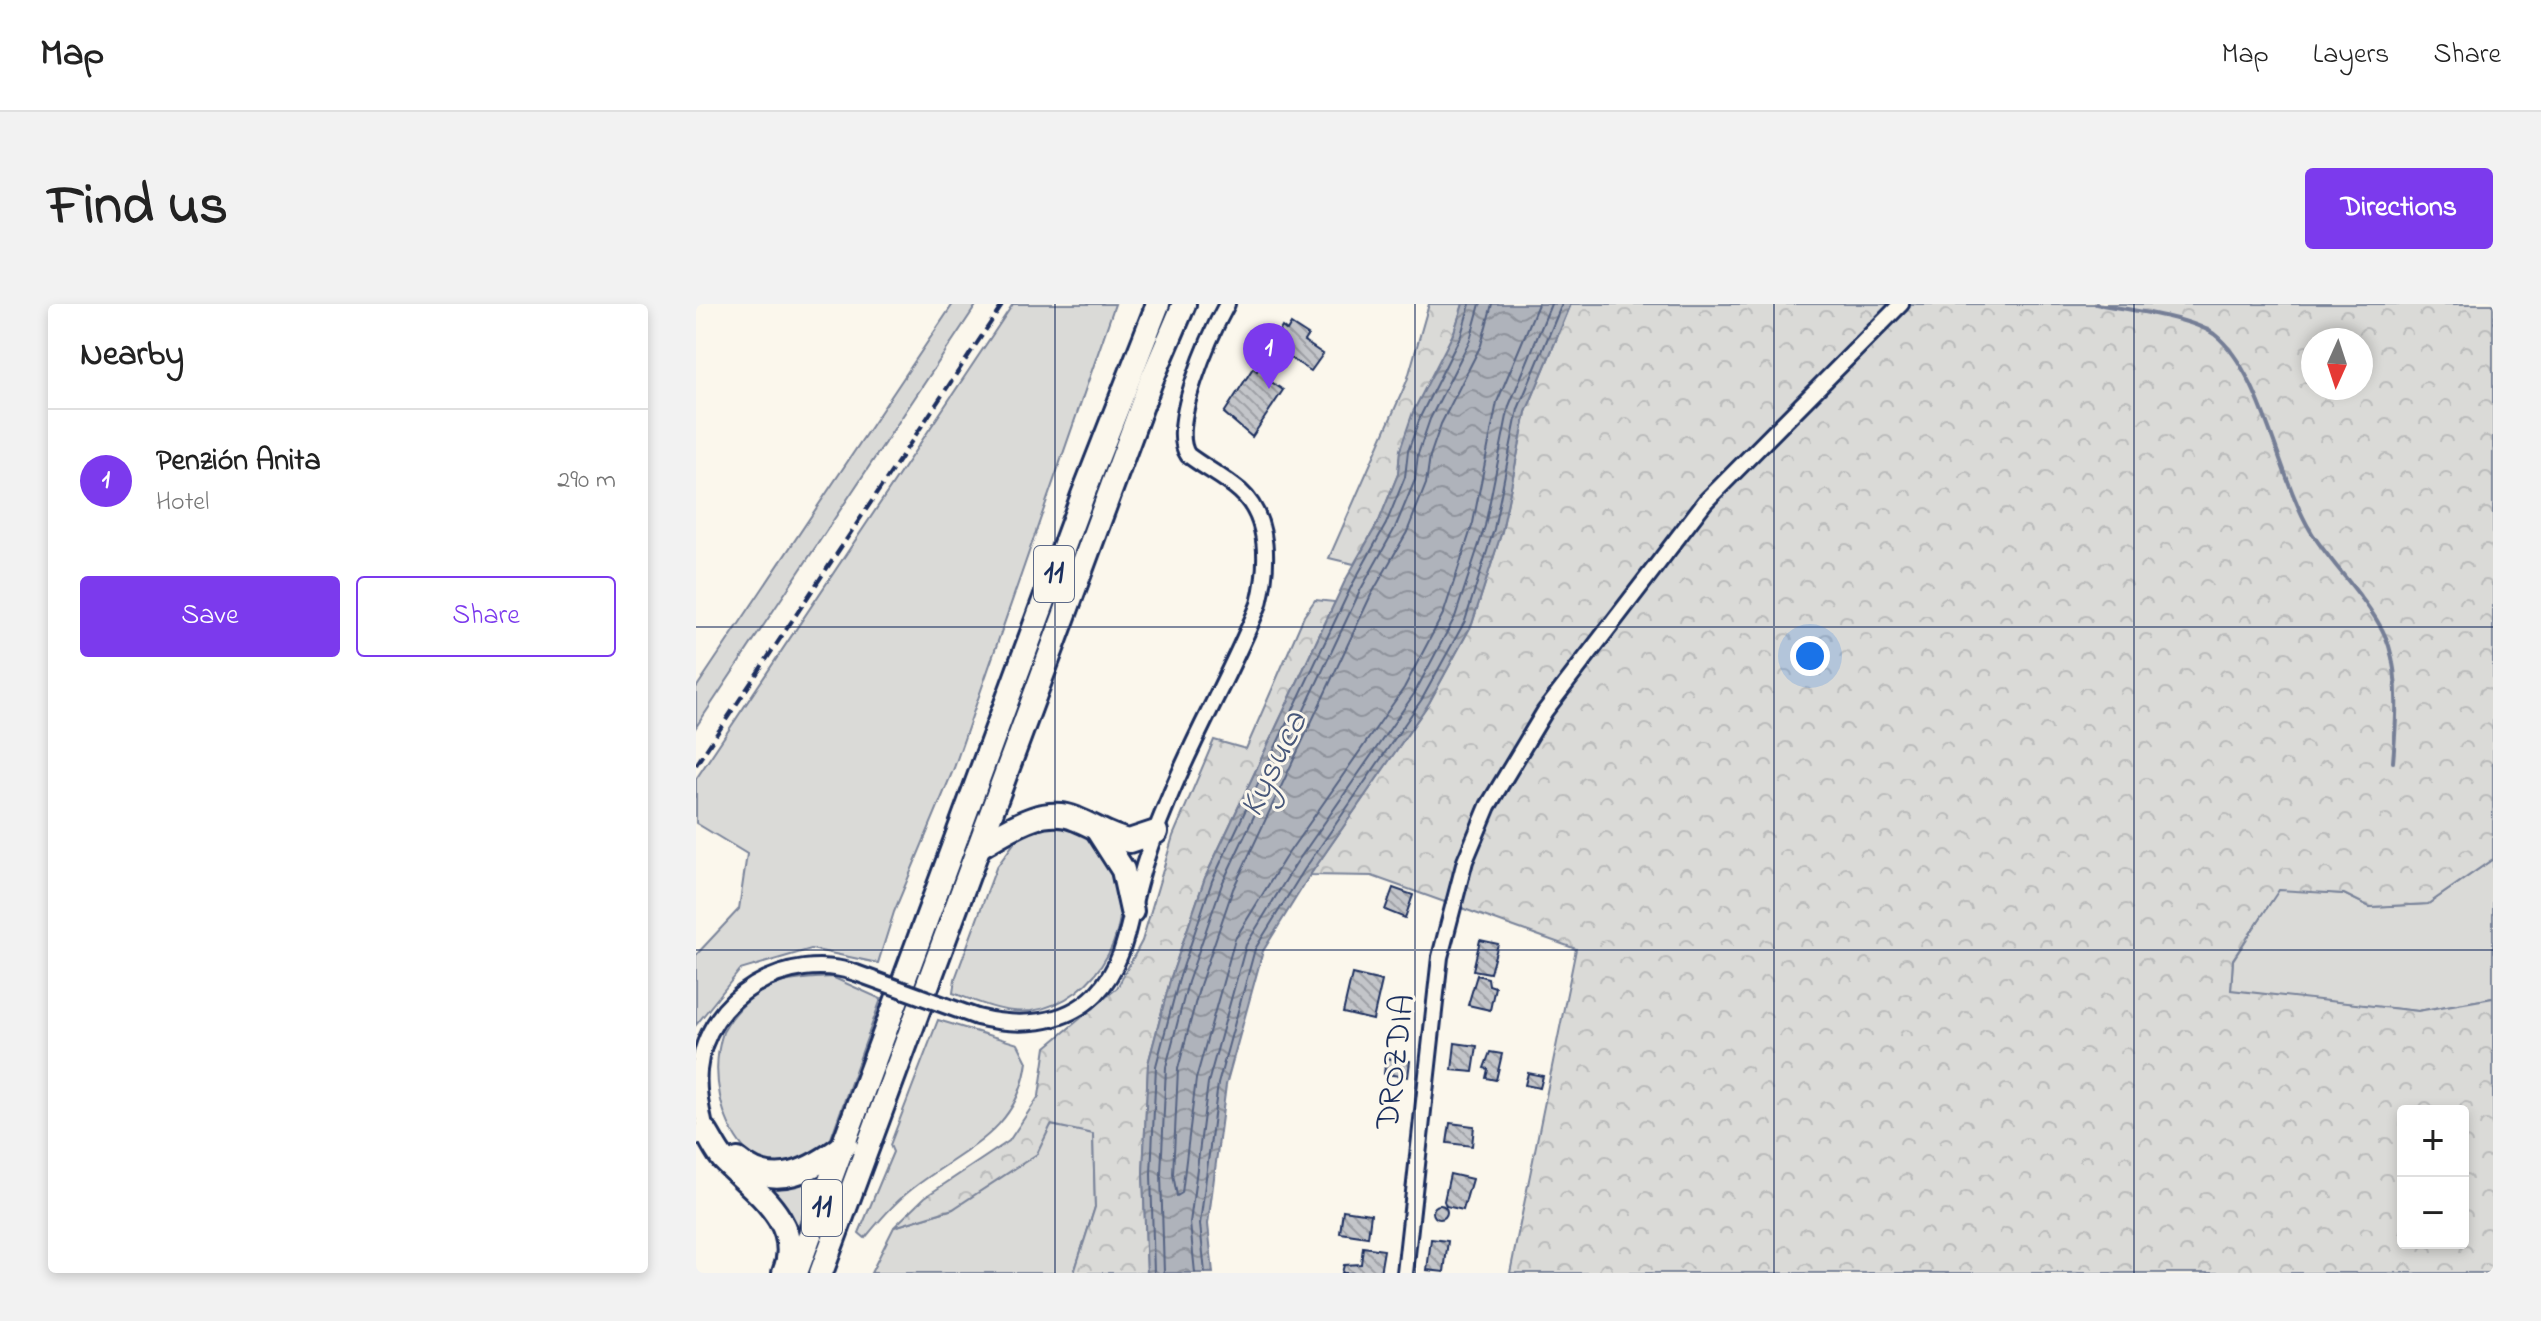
<!DOCTYPE html>
<meta charset="utf-8">
<style>
:root{--surface:#fff;--page:#f2f2f2;--text:#222;--muted:#767676;--line:#e0e0e0;--accent:#7c3aed}
body{margin:0;font-family:"Indie Flower",sans-serif;background:var(--page);color:var(--text)}
.controls{position:absolute;right:24px;bottom:24px;display:grid;overflow:hidden;border-radius:8px;box-shadow:0 4px 12px #0003}
.controls button{width:72px;height:72px;display:grid;place-items:center;padding:0;border:0;border-bottom:2px solid var(--line);background:var(--surface);color:var(--text);font:40px sans-serif}
.compass{position:absolute;left:1605px;top:24px;width:72px;height:72px;border-radius:50%;background:var(--surface);box-shadow:0 4px 12px #0003;rotate:183deg}
.you{position:absolute;left:1114px;top:352px;width:28px;height:28px;margin:-20px;border:6px solid #fff;border-radius:50%;background:#1a73e8;box-shadow:0 0 0 12px #1a73e833}
.badge{display:grid;place-items:center;width:52px;height:52px;border-radius:50%;background:var(--accent);color:#fff;font-size:26px;font-weight:700}
.pin{position:absolute;translate:-50% -66px;filter:drop-shadow(0 2px 4px #0008)}
.pin::after{content:'';position:absolute;top:42px;width:28px;height:24px;background:inherit;clip-path:polygon(0 0,100% 0,50% 100%)}
.list{margin:0;padding:0;list-style:none}
h2{display:flex;justify-content:space-between;align-items:center;height:104px;margin:0;padding:0 32px;font-size:34px}
h2 small{font-size:26px;font-weight:400;color:var(--muted)}
.list li{display:grid;grid-template-columns:52px 1fr auto;gap:24px;align-items:center;box-sizing:border-box;height:144px;padding:0 32px;border-top:2px solid var(--line)}
.list b{display:block;font-size:30px;white-space:nowrap}
.list p{margin:0;font-size:26px;white-space:nowrap;color:var(--muted)}
.list em{font-size:26px;font-style:normal;color:var(--muted)}
.actions{display:flex;gap:16px;padding:24px 32px}
.actions a{flex:1;padding:18px 0;border:2px solid var(--accent);border-radius:8px;text-align:center;font-size:28px;color:var(--accent)}
.actions .main{background:var(--accent);color:#fff}
.map{position:relative;flex:none;width:1797px;height:969px;overflow:hidden;border-radius:8px}
header{display:flex;align-items:center;gap:48px;box-sizing:border-box;height:112px;padding:0 40px;background:var(--surface);border-bottom:2px solid var(--line)}
header strong{font-size:38px}
nav{display:flex;gap:44px;margin-inline-start:auto;font-size:28px}
.intro{display:flex;align-items:center;justify-content:space-between;box-sizing:border-box;height:192px;padding:0 48px}
h1{margin:0;font-size:56px}
.button{padding:20px 36px;border-radius:8px;background:var(--accent);color:#fff;font-size:28px;font-weight:700}
main{display:flex;gap:48px;padding:0 48px}
aside{flex:1;background:var(--surface);border-radius:8px;box-shadow:0 4px 12px #0003}
.map>svg:first-child{display:block}
</style>
<header>
<strong>Map</strong>
<nav><a>Map</a><a>Layers</a><a>Share</a></nav>
</header>
<div class="intro"><h1>Find us</h1><a class="button">Directions</a></div>
<main>
<aside>
<h2>Nearby<small></small></h2>
<ul class="list">
<li><span class="badge">1</span><div><b>Penzión Anita</b><p>Hotel</p></div><em>290 m</em></li>
</ul>
<div class="actions"><a class="main">Save</a><a>Share</a></div>
</aside>
<div class="map">
<svg width="1797" height="969" viewBox="0 0 1797 969">
<defs>
<pattern id="forest-crowns" width="20" height="18" patternUnits="userSpaceOnUse" patternTransform="scale(2)"><rect width="20" height="18" fill="#dadad7"/><path d="M2 6a3 3 0 1 1 6 0M12 15a3 3 0 1 1 6 0" fill="none" stroke="#babbbb"/></pattern>
<pattern id="water-waves" width="16" height="10" patternUnits="userSpaceOnUse" patternTransform="scale(2)"><rect width="16" height="10" fill="#afb3bb"/><path d="M0 5q4-4 8 0t8 0" fill="none" stroke="#8e929b"/></pattern>
<pattern id="building-back-hatch" width="6" height="6" patternUnits="userSpaceOnUse" patternTransform="scale(2)"><rect width="6" height="6" fill="#c3c5c9"/><path d="M-1 5l2 2M0 0l6 6M5-1l2 2" fill="none" stroke="#9ea0a6"/></pattern>
</defs>
<rect width="100%" height="100%" fill="#fbf7ec"/>
<filter id="ink" filterUnits="userSpaceOnUse"><feTurbulence type="fractalNoise" baseFrequency=".0125" numOctaves="2"/><feDisplacementMap in="SourceGraphic" scale="16" xChannelSelector="R" yChannelSelector="G"/><feConvolveMatrix kernelMatrix="1 2 1 2 8 2 1 2 1" color-interpolation-filters="sRGB"/></filter>
<g filter="url(#ink)">
<g fill="#dadad7" stroke="#7a849a" stroke-width="2">
<polygon points="257,0 281,0 0,423 0,384"/>
<polygon points="317,0 419,0 258,464 198,608 182,659 115,645 44,666 0,721 0,651 43,605 51,550 0,519 0,475"/>
<path d="M345 521 384 523C393 533 408 544 414 555 446 617 403 697 335 707 307 710 282 698 257 689L259 675 300 564 326 528Z"/>
<polygon points="1797,555 1797,694 1722,707 1535,687 1537,656 1583,585 1648,590 1674,603 1732,600"/>
<path d="M136 673 185 695 135 834C74 920 0 811 27 728 39 706 58 688 81 680 98 674 119 674 136 673Z"/>
<path d="M242 716 322 740 331 758C322 829 266 846 216 885 198 899 183 917 169 934L163 929 197 848 194 841Z"/>
<polygon points="355,821 397,829 399,903 378,969 175,969 198,923 257,905"/>
<polygon points="122,870 99,930 65,878"/>
</g>
<g fill="url(#forest-crowns)" stroke="#7a849a" stroke-width="2" fill-rule="evenodd">
<polygon points="733,0 767,0 758,28 704,146 702,170 683,217 658,260 633,254 711,77"/>
<path d="M875 0H1797V555L1732 600 1674 603 1648 590 1583 586 1537 655 1535 686 1722 707 1797 694V969H814L880 645 676 572 614 571 733 399 776 320 806 227 830 108ZM1617 36H1665V84H1617ZM1707 807H1767V939H1707Z"/>
<polygon points="619,296 639,298 509,574 475,673 452,760 447,870 451,969 378,969 399,903 397,830 355,821 341,850 257,905 198,923 229,893 313,837 343,792 350,743 421,684 446,637 477,532 518,436 550,445 608,312"/>
</g>
<polygon fill="url(#water-waves)" stroke="#747e96" stroke-width="2" points="767,0 875,0 830,108 806,227 776,320 733,399 614,571 567,647 530,781 512,920 517,969 451,969 447,870 452,760 475,673 509,574 649,277 683,217 702,170 704,146 717,108 758,28"/>
<g fill="none" stroke-linecap="round" stroke-linejoin="round">
<g stroke="#566483" stroke-width="2">
<polyline points="796,0 785,41 745,120 734,152 730,180 711,228 675,291 537,585 504,681 482,765 477,870 481,892 486,889 500,775 539,635 589,554 708,384 748,308 777,219 801,98 842,0"/>
<polyline points="458,969 455,870 460,762 483,675 516,577 656,281 690,220 709,173 712,147 725,111 765,31 774,0"/>
<polyline points="468,969 465,870 470,763 492,678 526,580 665,285 699,224 719,176 722,150 734,115 774,36 784,0"/>
<polyline points="499,969 494,919 512,779 550,641 599,561 718,390 759,313 789,222 813,102 855,0"/>
<polyline points="509,969 504,920 522,780 559,645 608,566 726,395 769,317 798,225 822,105 866,0"/>
</g>
<path stroke="#747e96" stroke-width="4" d="M1400 0C1430 5 1494 13 1518 30 1566 67 1582 172 1614 226 1634 260 1682 305 1693 342 1704 377 1700 422 1697 458"/>
</g>
<g fill="url(#building-back-hatch)" stroke="#1b2f5e" stroke-width="2">
<polygon points="595,20 612,31 608,37 627,50 615,67 591,52 574,77 587,86 556,133 528,109 557,64 561,67 586,23 591,27"/>
<polygon points="697,584 717,591 709,614 689,606"/>
<polygon points="784,636 802,640 794,669 777,666"/>
<polygon points="656,670 686,677 677,716 647,709"/>
<polygon points="781,671 792,674 793,681 799,683 794,706 772,701"/>
<polygon points="759,739 781,742 777,768 756,766"/>
<polygon points="794,748 806,750 800,776 790,774 792,765 788,764"/>
<polygon points="690,754 714,757 712,773 688,770"/>
<polygon points="832,769 847,772 844,784 829,781"/>
<polygon points="754,819 778,822 776,842 751,839"/>
<polygon points="754,870 776,875 767,906 750,902 748,897"/>
<circle cx="744" cy="908" r="7"/>
<polygon points="647,906 675,910 672,933 644,929"/>
<polygon points="735,935 752,937 748,968 731,966"/>
<polygon points="667,943 688,946 684,969 646,969 648,961 665,960"/>
</g>
<g fill="none" stroke-linecap="round" stroke-linejoin="round">
<defs>
<g id="street">
<path d="M281 713C321 723 368 722 400 690 430 658 432 619 443 579 450 552 460 525 471 499 498 431 536 368 563 300 572 263 575 215 544 187 528 173 509 164 492 151 472 123 515 29 531 0"/>
<path d="M0 833 10 828C6 807 1 787 3 766 10 692 92 646 160 669"/>
<polyline points="709,969 744,653 769,557 792,502 849,407 1009,198 1205,0"/>
</g>
<g id="primary">
<polyline points="402,527 427,566 436,607"/>
<path d="M286 541C314 525 347 501 380 515 398 522 413 533 433 537L460 528"/>
<path d="M10 828C16 837 20 847 27 855 57 886 109 919 88 969"/>
<path d="M42 856C79 888 117 865 150 840"/>
<polyline points="100,969 387,191 462,0"/>
<polyline points="125,969 455,77 488,0"/>
</g>
</defs>
<use href="#street" stroke="#1b2f5e" stroke-width="20"/>
<use href="#primary" stroke="#1b2f5e" stroke-width="28"/>
<use href="#street" stroke="#fbf7ec" stroke-width="14"/>
<use href="#primary" stroke="#fbf7ec" stroke-width="22"/>
<polyline stroke="#1b2f5e" stroke-width="4" stroke-dasharray="12 6" stroke-linecap="butt" points="0,461 307,0"/>
<defs>
<polyline id="street-bridge" points="160,669 281,713"/>
</defs>
<use href="#street-bridge" stroke="#1b2f5e" stroke-width="20" stroke-linecap="butt"/>
<use href="#street-bridge" stroke="#fbf7ec" stroke-width="14"/>
</g>
</g>
<path fill="none" stroke="#1b2f5e" stroke-width="2" stroke-opacity="0.55" d="M359 0V969M719 0V969M1078 0V969M1438 0V969M0 323H1797M0 646H1797"/>
<g text-anchor="middle" dominant-baseline="central" stroke-width="6" stroke-linejoin="round" paint-order="stroke">
<g fill="#fbf7ec" stroke="#5e6b89" stroke-width="2">
<rect x="338" y="242" width="40" height="56" rx="6"/>
<rect x="106" y="876" width="40" height="56" rx="6"/>
</g>
<g font-size="32" font-weight="bold" fill="#1b2f5e">
<text x="358" y="270">11</text>
<text x="126" y="904">11</text>
</g>
<g font-size="34" fill="#1b2f5e" stroke="#fbf7ec">
<text transform="translate(701 758) rotate(-83)">DROZDIA</text>
</g>
<g font-size="36" font-style="italic" fill="#47577a" stroke="#fbf7ec">
<text transform="translate(579 461) rotate(-64)">Kysuca</text>
</g>
</g>
</svg>
<div class="controls">
<button>+</button>
<button>−</button>
</div>
<svg class="compass" viewBox="-18 -18 36 36"><path d="M0-13l5 13h-10z" fill="#e53935"/><path d="M0 13l5-13h-10z" fill="#767676"/></svg>
<div class="you"></div>
<div class="pin badge" style="left:573px;top:85px">1</div>
</div>
</main>
